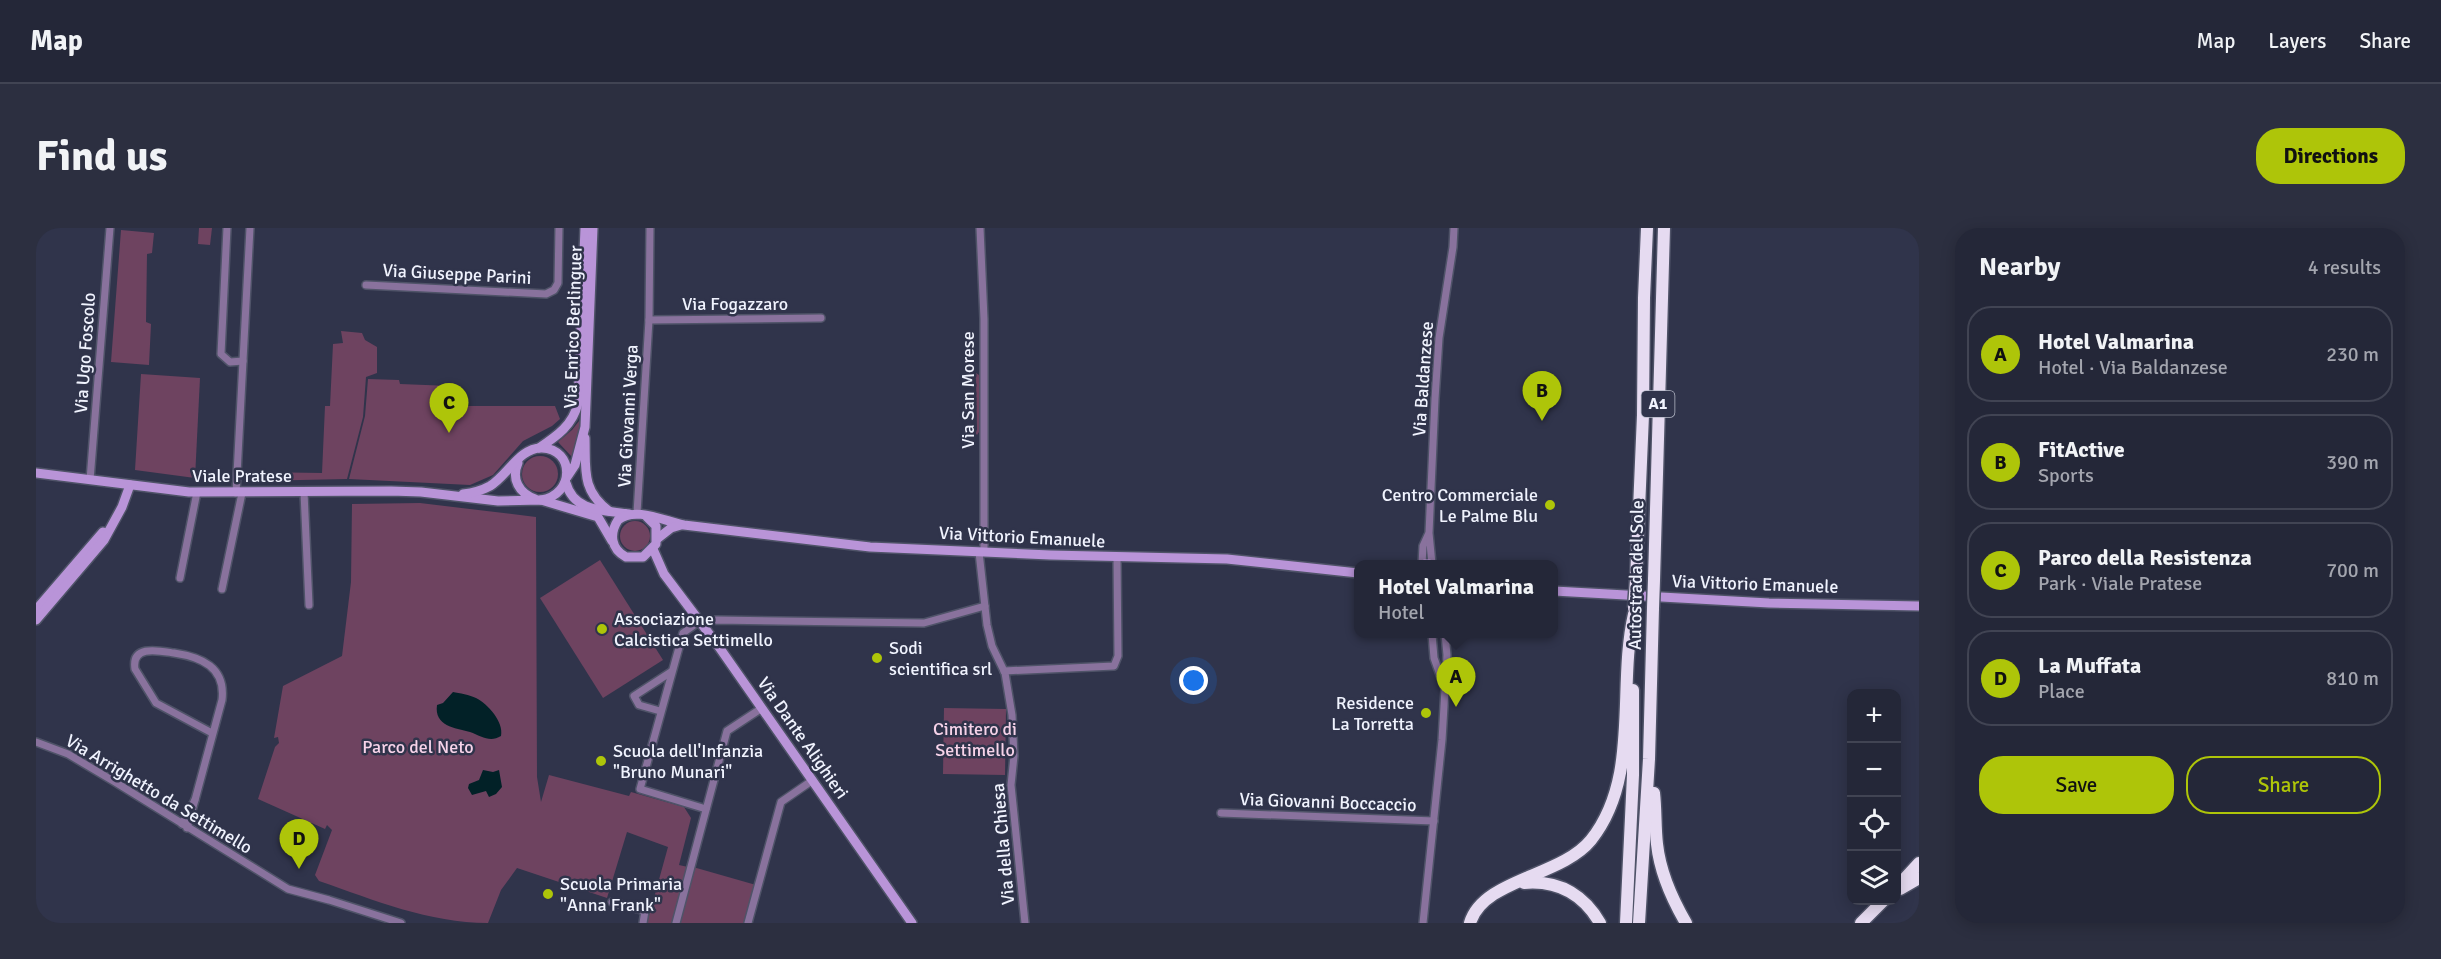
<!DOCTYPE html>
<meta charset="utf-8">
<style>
:root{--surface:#242738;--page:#2c2f40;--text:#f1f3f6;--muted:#a3a5ae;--line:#414453;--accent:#aec509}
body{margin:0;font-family:Signika,sans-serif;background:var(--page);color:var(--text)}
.controls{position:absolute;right:18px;bottom:18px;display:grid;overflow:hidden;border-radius:12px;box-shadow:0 3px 15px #0003}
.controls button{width:54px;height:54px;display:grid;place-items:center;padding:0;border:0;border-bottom:2px solid var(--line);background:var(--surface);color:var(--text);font:30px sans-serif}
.you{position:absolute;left:1158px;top:453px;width:21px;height:21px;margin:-15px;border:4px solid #fff;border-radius:50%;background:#1a73e8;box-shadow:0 0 0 9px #1a73e833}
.badge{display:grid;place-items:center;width:39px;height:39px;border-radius:50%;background:var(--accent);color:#111;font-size:20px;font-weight:700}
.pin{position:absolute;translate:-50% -50px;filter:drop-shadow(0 2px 3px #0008)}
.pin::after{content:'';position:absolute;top:32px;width:21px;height:18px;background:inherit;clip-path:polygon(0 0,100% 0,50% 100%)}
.popup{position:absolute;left:1318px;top:332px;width:204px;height:78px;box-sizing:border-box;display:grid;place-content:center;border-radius:12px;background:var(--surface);filter:drop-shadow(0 2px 4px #0005);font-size:20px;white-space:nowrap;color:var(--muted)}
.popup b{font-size:22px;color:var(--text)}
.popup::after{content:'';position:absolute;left:50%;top:100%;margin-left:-12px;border:12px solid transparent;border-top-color:var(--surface)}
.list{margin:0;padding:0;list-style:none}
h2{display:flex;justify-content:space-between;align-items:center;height:78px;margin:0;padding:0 24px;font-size:26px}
h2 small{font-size:20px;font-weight:400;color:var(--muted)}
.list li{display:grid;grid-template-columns:39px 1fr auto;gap:18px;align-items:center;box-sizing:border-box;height:96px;margin:0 12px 12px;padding:0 12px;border:2px solid var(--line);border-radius:24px}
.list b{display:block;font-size:22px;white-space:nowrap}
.list p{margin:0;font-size:20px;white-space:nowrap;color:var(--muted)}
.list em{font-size:20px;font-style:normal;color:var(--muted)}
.actions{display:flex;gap:12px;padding:18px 24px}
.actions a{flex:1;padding:14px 0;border:2px solid var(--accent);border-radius:24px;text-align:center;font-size:21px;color:var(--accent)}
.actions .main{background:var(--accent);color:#111}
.icon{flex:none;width:33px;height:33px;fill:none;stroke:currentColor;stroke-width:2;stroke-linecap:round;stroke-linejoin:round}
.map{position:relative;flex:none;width:1883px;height:695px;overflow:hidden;border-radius:24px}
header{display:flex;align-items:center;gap:36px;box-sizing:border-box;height:84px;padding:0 30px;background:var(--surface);border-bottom:2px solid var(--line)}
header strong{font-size:28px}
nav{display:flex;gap:33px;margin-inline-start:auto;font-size:21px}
.intro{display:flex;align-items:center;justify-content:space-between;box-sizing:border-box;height:144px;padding:0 36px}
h1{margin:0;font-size:42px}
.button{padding:15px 27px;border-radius:24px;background:var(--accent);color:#111;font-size:21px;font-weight:700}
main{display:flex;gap:36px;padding:0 36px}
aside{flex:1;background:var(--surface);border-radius:24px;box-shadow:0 3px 15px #0003}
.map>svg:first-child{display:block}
</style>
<header>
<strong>Map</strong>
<nav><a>Map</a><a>Layers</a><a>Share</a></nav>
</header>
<div class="intro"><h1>Find us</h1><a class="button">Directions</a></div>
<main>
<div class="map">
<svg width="1883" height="695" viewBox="0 0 1883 695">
<rect width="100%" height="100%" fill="#30344b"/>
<g fill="#6e4360">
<polygon points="163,0 176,0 174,17 162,16"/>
<polygon points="85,2 118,5 116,25 111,26 110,94 115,96 113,137 75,134"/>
<polygon points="305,103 326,105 329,112 341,119 341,145 330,149 327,189 311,251 218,253 215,244 286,245 289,178 294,178 297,116 307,115"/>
<polygon points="940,145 943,147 943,204 941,207 938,204 941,202 940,151 938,147"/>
<polygon points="105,146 164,150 159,250 99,242"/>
<polygon points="332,151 363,152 364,156 415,158 415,178 519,178 524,191 516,198 487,213 457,247 434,257 313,251 329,188"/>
<polygon points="547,188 537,229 536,229 522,214 536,202"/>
<circle cx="504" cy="246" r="18"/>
<path d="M384 275 500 289 501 549 505 574 513 547 593 568 595 564 648 579 655 590 643 637 652 639 637 695H611L632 619 591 604 571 670 481 640 465 662 452 695C393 695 338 672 283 653L279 647 296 602 291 597 289 601 222 571 239 519 243 515 242 509 238 510 247 458 306 428 315 354 316 276Z"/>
<circle cx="599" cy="308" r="15"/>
<polygon points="564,332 627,432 567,470 504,370"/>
<polygon points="908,480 970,481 969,547 907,546"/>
<polygon points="657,639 720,657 710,695 642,695"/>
</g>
<g fill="#022127">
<path d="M417 464C423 465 434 467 440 470 452 476 468 494 465 508 454 515 445 508 434 504 419 500 398 498 401 477L407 475Z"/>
<polygon points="447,542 457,544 463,542 466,559 460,566 453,569 450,563 436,567 432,560 433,556 443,552"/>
</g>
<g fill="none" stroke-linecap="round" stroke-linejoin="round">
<defs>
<g id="street">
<polyline points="191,0 185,126 194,134 207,133"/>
<polyline points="944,0 948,91 948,324"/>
<polyline points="330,57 510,66 518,62 522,55 523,0"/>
<polyline points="613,92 785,90"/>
<polyline points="54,252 74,0"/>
<polyline points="268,264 273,377"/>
<polyline points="200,265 214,0"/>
<polyline points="601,285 613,92 614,0"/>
<polyline points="943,324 951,397 956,418 969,445 976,487 978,528 975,557 989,695"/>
<polyline points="1386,336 1387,318 1392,307"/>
<polyline points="1396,336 1393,305 1399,171 1403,110 1417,19 1418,0"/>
<polyline points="144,350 161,264"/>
<polyline points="186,361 206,265"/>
<polyline points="1396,406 1398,430 1408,458"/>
<polyline points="968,443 1078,438 1082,428 1081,330"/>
<polyline points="624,483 603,477 598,468 635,444"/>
<polyline points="0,514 32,526 79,554 252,661 293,672 365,695"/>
<path d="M159 572 186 472C190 439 165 429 138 425 124 423 95 416 99 441L120 475 176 505"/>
<polyline points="670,581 604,561 647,405 664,393 681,392 888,395 949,378"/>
<polyline points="1185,585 1398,593"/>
<polyline points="146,596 159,572 151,600"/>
<polyline points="576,674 609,683 607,695"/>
<polyline points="640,695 691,503 726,480"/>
<polyline points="712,695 745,574 777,552"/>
<polyline points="1387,695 1406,512 1411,427 1409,406"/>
</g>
<g id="secondary">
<path d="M549 210C550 241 545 262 573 283"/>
<path d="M503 220C521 208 537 197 542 175L549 0"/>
<path d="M482 235C475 251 483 265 499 271"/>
<polyline points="0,245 153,264 355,263 385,264 462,273 505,272 562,289 576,313"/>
<polyline points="531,249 539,237 549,199 557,0"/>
<path d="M530 255C538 284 567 282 593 286"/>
<path d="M427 266C436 265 445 263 454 258 471 248 484 219 506 220 539 221 539 267 505 272"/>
<path d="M610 288 620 298V316L607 329H590C575 321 573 306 582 292 599 278 628 293 648 297L834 319 1014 327 1191 331 1322 345"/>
<polyline points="621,311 635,300 645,297"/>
<polyline points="617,321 628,346 683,419 876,695"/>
<polyline points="1389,336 1393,336"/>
<polyline points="1518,363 1733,375 1883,378"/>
<polyline points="0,382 67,304"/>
<polyline points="0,392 68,312 86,279 94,257"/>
</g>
<g id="highway">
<polyline points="1600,352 1607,187 1608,70 1611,0"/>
<polyline points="1618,352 1628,0"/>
<path d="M1618 565C1620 582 1619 599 1621 616 1624 644 1636 671 1650 695"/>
<path d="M1488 655C1522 652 1547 666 1564 695"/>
<polyline points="1860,660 1883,635"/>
<polyline points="1864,661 1883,650"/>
<path d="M1434 695C1447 651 1525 649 1555 612 1605 549 1581 460 1598 386"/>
<polyline points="1590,695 1597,547 1597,462"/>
<polyline points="1603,695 1613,531 1617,380"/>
<polyline points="1825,695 1848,672"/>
</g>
</defs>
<use href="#street" stroke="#4f5368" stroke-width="10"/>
<use href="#secondary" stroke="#4f5368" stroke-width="12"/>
<use href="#highway" stroke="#4f5368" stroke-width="15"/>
<use href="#street" stroke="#89729d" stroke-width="7"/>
<use href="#secondary" stroke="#b994d8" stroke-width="9"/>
<use href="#highway" stroke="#e6dbf1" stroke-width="12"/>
<defs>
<g id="highway-bridge">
<polyline points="1598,380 1600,352"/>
<polyline points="1617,380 1618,352"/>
</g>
</defs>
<use href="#highway-bridge" stroke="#4f5368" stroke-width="15" stroke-linecap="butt"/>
<use href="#highway-bridge" stroke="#e6dbf1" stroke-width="12"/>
</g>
<g fill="#aec509" stroke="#30344b" stroke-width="2">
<circle cx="1514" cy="277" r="6"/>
<circle cx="566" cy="401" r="6"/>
<circle cx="841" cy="430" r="6"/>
<circle cx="1390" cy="485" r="6"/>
<circle cx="565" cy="533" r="6"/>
<circle cx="512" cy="666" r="6"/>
</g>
<g text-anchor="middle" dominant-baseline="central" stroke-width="5" stroke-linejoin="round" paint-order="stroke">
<rect fill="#30344b" stroke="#b6bac8" stroke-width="1.5" x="1605.5" y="163" width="33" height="26" rx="4.5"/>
<g font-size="16" font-weight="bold" fill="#f0f3fe">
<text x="1622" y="176">A1</text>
</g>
<g font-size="18" fill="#f0f3fe" stroke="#30344b">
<text transform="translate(421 46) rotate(3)">Via Giuseppe Parini</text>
<text x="699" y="76">Via Fogazzaro</text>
<text transform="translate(537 99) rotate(-88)">Via Enrico Berlinguer</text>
<text transform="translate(49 125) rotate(-86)">Via Ugo Foscolo</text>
<text transform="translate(1387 151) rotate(-86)">Via Baldanzese</text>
<text transform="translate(932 162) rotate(-90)">Via San Morese</text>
<text transform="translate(592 188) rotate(-87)">Via Giovanni Verga</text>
<text x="206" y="248">Viale Pratese</text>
<text transform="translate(986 309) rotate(3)">Via Vittorio Emanuele</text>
<text transform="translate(1600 347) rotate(-89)">Autostrada del Sole</text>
<text transform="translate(1719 356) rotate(2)">Via Vittorio Emanuele</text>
<text transform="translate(767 510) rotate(55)">Via Dante Alighieri</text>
<text transform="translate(123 566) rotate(31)">Via Arrighetto da Settimello</text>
<text transform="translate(1292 574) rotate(2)">Via Giovanni Boccaccio</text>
<text transform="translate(967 616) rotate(-95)">Via della Chiesa</text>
</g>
<g font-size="18" fill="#f0f3fe" stroke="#30344b" text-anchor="start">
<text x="1502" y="267" text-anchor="end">Centro Commerciale<tspan x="1502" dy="21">Le Palme Blu</tspan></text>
<text x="578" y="391">Associazione<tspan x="578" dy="21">Calcistica Settimello</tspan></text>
<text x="853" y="420">Sodi<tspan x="853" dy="21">scientifica srl</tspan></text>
<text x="1378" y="475" text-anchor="end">Residence<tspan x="1378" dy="21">La Torretta</tspan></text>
<text x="577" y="523">Scuola dell'Infanzia<tspan x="577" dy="21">"Bruno Munari"</tspan></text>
<text x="524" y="656">Scuola Primaria<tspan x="524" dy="21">"Anna Frank"</tspan></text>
</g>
<g font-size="18" fill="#f7d3e9" stroke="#30344b">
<text x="939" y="501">Cimitero di<tspan x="939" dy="21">Settimello</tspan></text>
<text x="382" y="519">Parco del Neto</text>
</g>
</g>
</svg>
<div class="controls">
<button>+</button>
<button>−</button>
<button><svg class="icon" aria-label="locate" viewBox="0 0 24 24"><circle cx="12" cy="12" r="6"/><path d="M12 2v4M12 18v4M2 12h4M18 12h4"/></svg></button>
<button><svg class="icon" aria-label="layers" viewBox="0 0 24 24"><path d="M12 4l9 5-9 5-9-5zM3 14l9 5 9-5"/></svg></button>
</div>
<div class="you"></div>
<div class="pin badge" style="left:1420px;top:479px">A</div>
<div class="popup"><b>Hotel Valmarina</b>Hotel</div>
<div class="pin badge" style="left:1506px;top:193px">B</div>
<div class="pin badge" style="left:413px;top:205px">C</div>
<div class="pin badge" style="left:263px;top:641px">D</div>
</div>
<aside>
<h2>Nearby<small>4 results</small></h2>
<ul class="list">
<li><span class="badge">A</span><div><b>Hotel Valmarina</b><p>Hotel · Via Baldanzese</p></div><em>230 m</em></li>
<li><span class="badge">B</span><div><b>FitActive</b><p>Sports</p></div><em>390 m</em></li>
<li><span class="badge">C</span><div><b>Parco della Resistenza</b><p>Park · Viale Pratese</p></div><em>700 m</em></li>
<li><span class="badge">D</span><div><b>La Muffata</b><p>Place</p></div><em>810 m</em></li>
</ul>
<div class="actions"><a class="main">Save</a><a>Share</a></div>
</aside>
</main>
